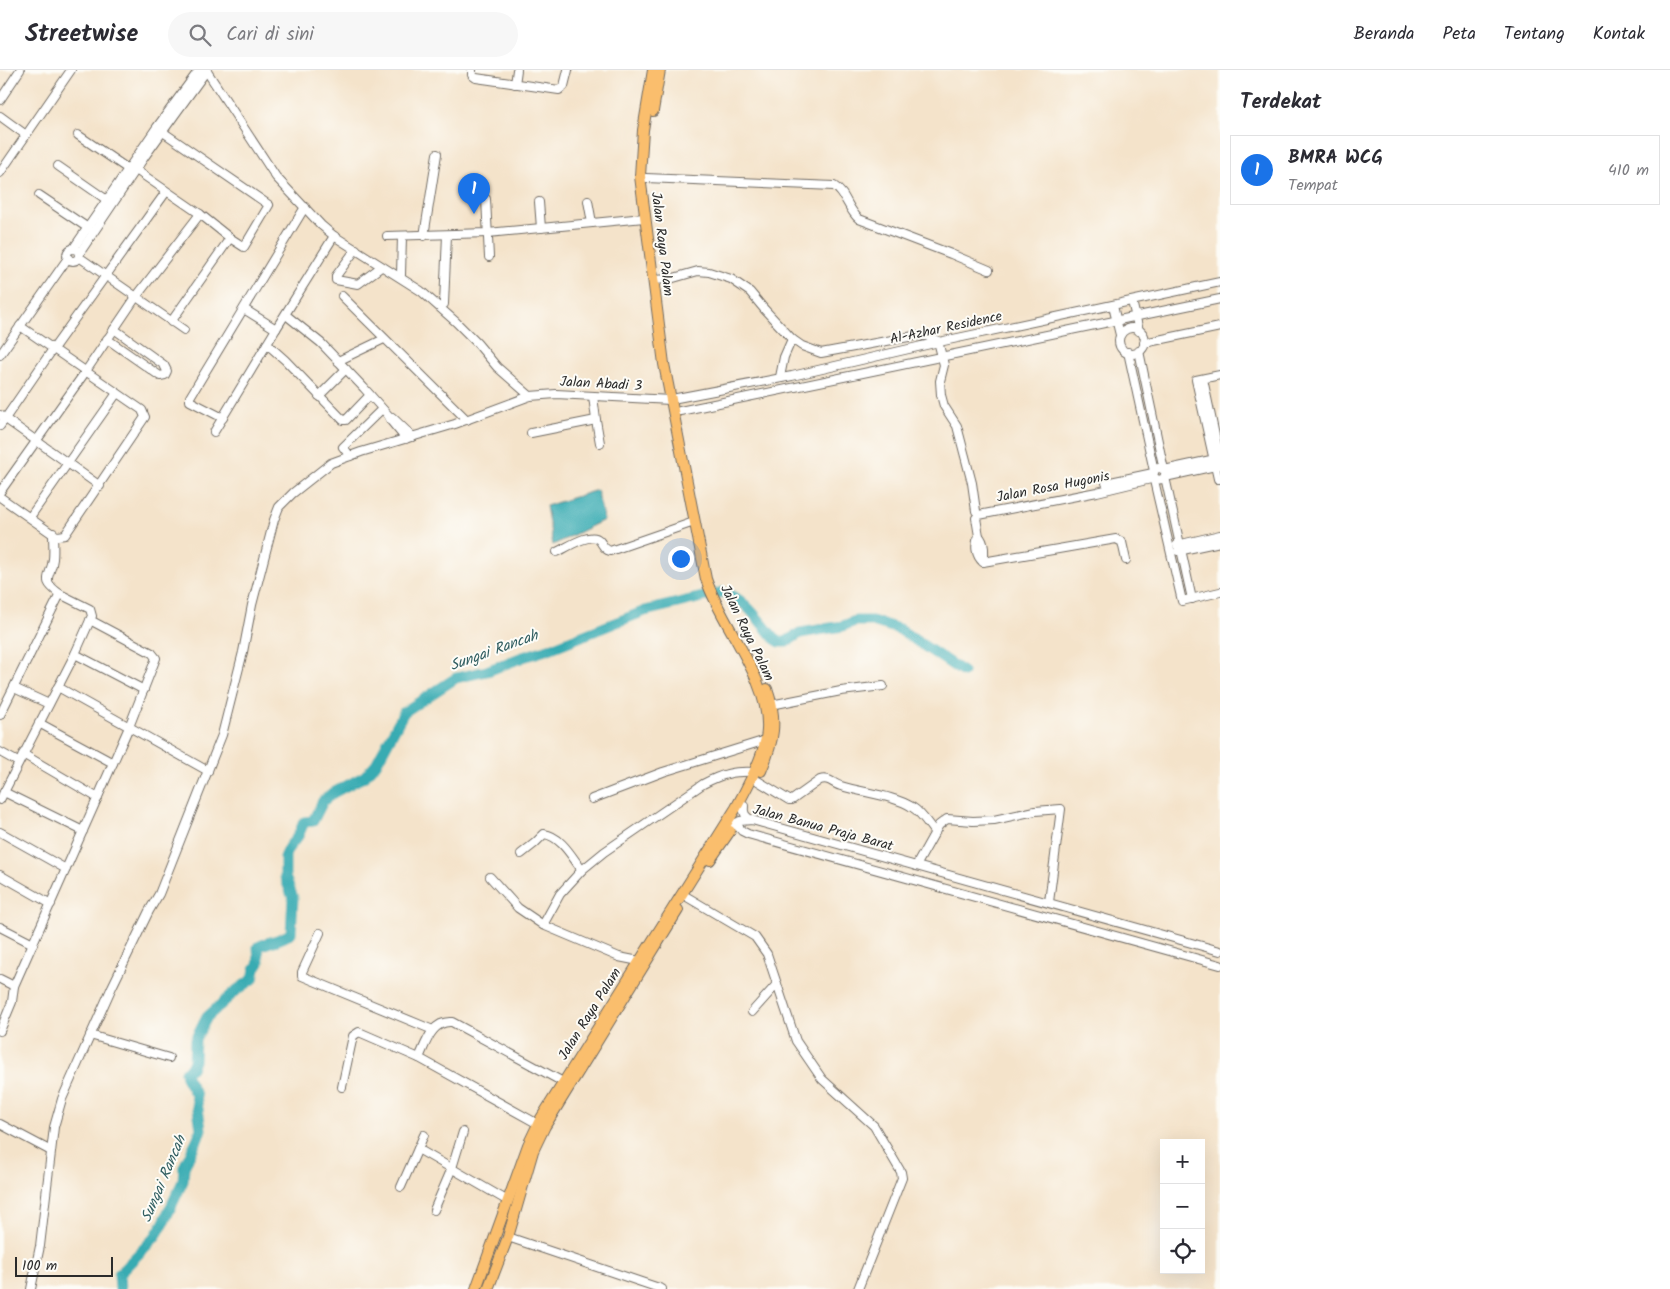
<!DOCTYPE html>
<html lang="id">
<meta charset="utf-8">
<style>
:root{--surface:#fff;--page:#f7f7f7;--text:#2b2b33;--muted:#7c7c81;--line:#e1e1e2;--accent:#1a73e8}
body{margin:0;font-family:Kalam,sans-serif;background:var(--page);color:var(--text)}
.controls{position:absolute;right:15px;bottom:15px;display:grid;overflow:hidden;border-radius:0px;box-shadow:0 5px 20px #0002}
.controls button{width:45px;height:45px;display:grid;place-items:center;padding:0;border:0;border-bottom:1px solid var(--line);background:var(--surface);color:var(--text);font:25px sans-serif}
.scale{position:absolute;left:15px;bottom:12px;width:98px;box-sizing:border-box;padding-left:5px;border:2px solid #2b2b2b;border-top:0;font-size:14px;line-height:18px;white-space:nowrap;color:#2b2b2b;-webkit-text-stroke:4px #fdfcf7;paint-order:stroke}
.you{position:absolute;left:680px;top:488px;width:18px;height:18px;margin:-12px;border:4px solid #fff;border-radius:50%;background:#1a73e8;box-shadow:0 0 0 8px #1a73e833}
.badge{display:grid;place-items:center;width:32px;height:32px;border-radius:50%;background:var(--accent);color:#fff;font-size:16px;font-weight:700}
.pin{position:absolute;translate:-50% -41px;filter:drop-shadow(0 1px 2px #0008)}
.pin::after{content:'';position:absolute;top:26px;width:18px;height:15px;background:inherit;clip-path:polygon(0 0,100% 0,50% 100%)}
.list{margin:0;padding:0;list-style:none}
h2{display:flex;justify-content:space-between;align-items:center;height:65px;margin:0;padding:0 20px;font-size:21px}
h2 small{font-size:16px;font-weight:400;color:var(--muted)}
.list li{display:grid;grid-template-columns:32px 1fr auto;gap:15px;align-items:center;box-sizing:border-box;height:70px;margin:0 10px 10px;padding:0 10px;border:1px solid var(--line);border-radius:0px}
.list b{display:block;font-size:19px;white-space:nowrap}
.list p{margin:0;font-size:16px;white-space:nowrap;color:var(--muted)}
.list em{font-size:16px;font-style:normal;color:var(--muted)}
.icon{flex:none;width:28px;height:28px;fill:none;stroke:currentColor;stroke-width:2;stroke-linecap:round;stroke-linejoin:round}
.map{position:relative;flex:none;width:1220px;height:1219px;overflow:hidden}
header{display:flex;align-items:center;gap:30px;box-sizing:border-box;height:70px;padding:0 25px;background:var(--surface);border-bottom:1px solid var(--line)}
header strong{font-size:24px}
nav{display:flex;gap:28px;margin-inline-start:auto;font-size:18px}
.search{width:350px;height:45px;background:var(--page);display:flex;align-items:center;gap:12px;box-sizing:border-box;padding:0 18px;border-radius:28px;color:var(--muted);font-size:19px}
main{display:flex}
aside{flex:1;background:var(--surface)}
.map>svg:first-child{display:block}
</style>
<header>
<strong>Streetwise</strong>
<div class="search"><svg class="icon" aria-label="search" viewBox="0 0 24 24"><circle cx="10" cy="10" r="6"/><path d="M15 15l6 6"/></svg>Cari di sini</div>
<nav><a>Beranda</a><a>Peta</a><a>Tentang</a><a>Kontak</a></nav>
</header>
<main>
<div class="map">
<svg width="1220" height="1219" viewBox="0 0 1220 1219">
<rect width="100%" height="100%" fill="#fdfcf7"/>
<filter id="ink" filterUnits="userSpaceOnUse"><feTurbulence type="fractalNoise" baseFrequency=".02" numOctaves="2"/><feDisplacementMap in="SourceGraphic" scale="10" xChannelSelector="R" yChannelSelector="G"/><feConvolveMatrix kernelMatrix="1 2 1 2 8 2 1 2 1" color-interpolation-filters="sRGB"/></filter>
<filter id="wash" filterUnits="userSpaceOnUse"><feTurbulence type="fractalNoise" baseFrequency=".0096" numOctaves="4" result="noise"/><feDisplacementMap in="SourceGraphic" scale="20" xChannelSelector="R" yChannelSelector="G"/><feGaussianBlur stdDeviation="1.12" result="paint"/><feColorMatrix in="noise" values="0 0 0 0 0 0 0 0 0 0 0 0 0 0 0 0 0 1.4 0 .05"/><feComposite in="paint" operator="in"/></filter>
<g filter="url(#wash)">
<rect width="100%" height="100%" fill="#f4e3ca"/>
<polygon fill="#39abb2" stroke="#326b6e" points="597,420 604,450 553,475 546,436"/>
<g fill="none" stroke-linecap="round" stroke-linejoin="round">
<path stroke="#39abb2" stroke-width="11" d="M120 1219 119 1204 155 1167 163 1154 183 1111 184 1097 198 1068 201 1059 196 1025 186 1007 185 1002 191 998 194 991 195 970 207 947 237 920 253 909 255 899 259 893 258 877C269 871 281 871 291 863L293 828 285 807V785L289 777 298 766 304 752 313 751 323 731 333 723 365 706 376 694 404 642 456 608 487 601 523 587 549 579 645 541 723 522C746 528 760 553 775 569L780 572H786L800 563 843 556 855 551H872L899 559 963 602"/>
</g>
</g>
<g filter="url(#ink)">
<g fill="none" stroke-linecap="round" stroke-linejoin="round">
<defs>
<g id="minor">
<polyline points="206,0 276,107 321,155 334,166 421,221 456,252 477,273 497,297 530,326"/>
<polyline points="472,0 472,5 476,8 559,20 564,16 568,0"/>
<polyline points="515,14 517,0"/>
<polyline points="0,30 20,0"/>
<polyline points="0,46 26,65"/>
<polyline points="160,60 269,135 244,177 230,168"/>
<polyline points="78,65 128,99"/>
<polyline points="58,96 107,130"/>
<polyline points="136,100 200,144 230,168 171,252"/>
<polyline points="0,103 71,0"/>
<path d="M646 108 834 116C846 123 848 140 859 149L951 184 989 200"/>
<polyline points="39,125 88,158"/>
<polyline points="486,129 489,187"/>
<polyline points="588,131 592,153"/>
<polyline points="539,132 541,158"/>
<polyline points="387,166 488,163 644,148"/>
<polyline points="424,166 437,84"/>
<polyline points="73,179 157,57 199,0"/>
<polyline points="356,179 336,206 336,210 358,214 381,197"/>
<circle cx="73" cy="185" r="6"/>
<polyline points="79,184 145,86 207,0"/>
<polyline points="79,187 184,260"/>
<polyline points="401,205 402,166"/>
<polyline points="653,210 670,209 698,201 709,202 731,209 750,222 765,240 792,269 802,276 821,283 914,266 927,266 938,271 944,295 940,311 941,325 944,336 957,356 972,413 976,441"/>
<polyline points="342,226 467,350"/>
<polyline points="1132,231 1139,261"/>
<polyline points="444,234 447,165"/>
<polyline points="1113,236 1120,265"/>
<polyline points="286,245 321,273 364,318 388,345 391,351 406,369"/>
<circle cx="1132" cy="271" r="13"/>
<polyline points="276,259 334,166"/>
<polyline points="107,269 160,306 165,305 167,301 164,295 114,259"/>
<polyline points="1144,273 1220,257"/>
<polyline points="267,274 285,290 343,350 346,350 370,325"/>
<polyline points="1139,281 1164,400 1220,388"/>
<polyline points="1128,282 1154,401"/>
<polyline points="0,285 68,188"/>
<polyline points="338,291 384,269"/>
<polyline points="1220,305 1196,310 1218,409 1220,409"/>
<polyline points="780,307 784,287 792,269"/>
<polyline points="1203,309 1220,389"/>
<polyline points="319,326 346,299"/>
<polyline points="677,328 792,306 939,272 1220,212"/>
<polyline points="680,341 1220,229"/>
<polyline points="0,345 100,416"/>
<polyline points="392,347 413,367"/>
<polyline points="223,348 190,331 190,327 305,137"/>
<polyline points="596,350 600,373"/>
<polyline points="0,356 53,279 166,122"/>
<polyline points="214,362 276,259 244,239"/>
<polyline points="531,363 596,350 593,326"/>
<polyline points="350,386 343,377 382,339"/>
<polyline points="1155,410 1163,409 1166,403 1163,399 1159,398 1155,399 1153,406 1182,531 1220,522"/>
<polyline points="1106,413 1153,403"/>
<polyline points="0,422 86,301 136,227 200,144"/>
<polyline points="0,427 54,465 58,466 65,465 145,347 142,340 20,256"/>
<polyline points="30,447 117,323"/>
<path d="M53 463C53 472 54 481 53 489 51 508 39 509 60 524"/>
<path d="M979 466C985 472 985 484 983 492"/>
<polyline points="1177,475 1220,465"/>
<polyline points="1178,481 1220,472"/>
<path d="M557 482C566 478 591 461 599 470 603 474 603 479 610 481L694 452"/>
<path d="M1126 490 1122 472 1116 469 983 492C976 486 974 475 979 466L976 448 979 445 1097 422 1155 408"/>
<polyline points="1192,529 1165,407 1220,395"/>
<polyline points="75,584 144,620"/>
<polyline points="58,617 208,701"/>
<polyline points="14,618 49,634"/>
<polyline points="771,635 841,621 883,616"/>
<polyline points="0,645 60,524 90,539 92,546 75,584 0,730"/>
<polyline points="39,653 113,693"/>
<polyline points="0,682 18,692"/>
<polyline points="23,684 98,728"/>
<path d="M758 711 789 730H792L820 710C829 707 833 714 841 716 863 723 893 725 912 737 922 743 928 754 935 763"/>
<polyline points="4,722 83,761"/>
<polyline points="592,729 663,702 766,670"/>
<path d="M744 736C743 743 745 747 752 750"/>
<polyline points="735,753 742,761 748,764 1220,895"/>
<polyline points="723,761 740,751 752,750 1220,881"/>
<polyline points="0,762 66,799"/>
<path d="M521 784 535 773 544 764C561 766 572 787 582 800"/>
<polyline points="916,796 939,755 947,749 973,751 994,750 1035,741 1061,739 1049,832"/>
<polyline points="0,805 51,834"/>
<polyline points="490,807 518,838 543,855"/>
<polyline points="687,827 755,867 767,884 796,971 822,1009 874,1056 901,1102 902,1108 858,1219"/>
<polyline points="0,857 33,874"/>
<polyline points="320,863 302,902 302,906 433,960"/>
<path d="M639 891 619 887 543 855 560 824 582 800 604 782 703 714C722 704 733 701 754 702"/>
<polyline points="0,909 14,916"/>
<polyline points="752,942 777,914"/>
<polyline points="0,961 12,932 14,916 129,657 156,588 152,583 90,550"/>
<polyline points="90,965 169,988"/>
<path d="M419 988C426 973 432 950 452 952L563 1012"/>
<polyline points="342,1017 353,966 359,962 419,988 538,1054"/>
<polyline points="0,1054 51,1081"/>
<polyline points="418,1079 508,1131"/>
<polyline points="401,1117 424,1065"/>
<polyline points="434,1140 452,1098 463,1062"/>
<polyline points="508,1167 662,1219"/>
<polyline points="31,1219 40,1176 54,1057 62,1029 112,917 149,841 159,824 222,665 243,582 252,535 274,450 279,437 293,423 331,393 361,382 455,354 530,326 556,324 671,330"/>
</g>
<g id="major">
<polyline points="653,41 660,0"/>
<path d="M761 701C774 671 778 651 767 619"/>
<polyline points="710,790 730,761"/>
<path d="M476 1219 528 1075 540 1050 736 738C747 718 766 683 767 660 770 609 722 557 706 509L664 294 640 106 643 60 653 0"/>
<polyline points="488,1219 508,1167 533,1081 545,1056 678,840"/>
</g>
</defs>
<use href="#minor" stroke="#716b63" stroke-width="10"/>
<use href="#major" stroke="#716b63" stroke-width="12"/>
<use href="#minor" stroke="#fff" stroke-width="8"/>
<use href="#major" stroke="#fabe6d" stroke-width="10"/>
</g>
</g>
<g text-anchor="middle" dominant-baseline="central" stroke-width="4" stroke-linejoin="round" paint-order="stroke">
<g font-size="14" fill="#2b2b2b" stroke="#fdfcf7">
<text transform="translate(662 174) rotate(83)">Jalan Raya Palam</text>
<text transform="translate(946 258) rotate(-12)">Al-Azhar Residence</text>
<text transform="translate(601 314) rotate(3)">Jalan Abadi 3</text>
<text transform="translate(1053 417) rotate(-11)">Jalan Rosa Hugonis</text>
<text transform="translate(747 563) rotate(64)">Jalan Raya Palam</text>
<text transform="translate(823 758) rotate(15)">Jalan Banua Praja Barat</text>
<text transform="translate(590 944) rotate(-58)">Jalan Raya Palam</text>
</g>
<g font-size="15" font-style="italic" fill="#315e61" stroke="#fdfcf7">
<text transform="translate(494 581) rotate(-20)">Sungai Rancah</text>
<text transform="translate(164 1109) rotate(-67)">Sungai Rancah</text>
</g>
</g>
</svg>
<div class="controls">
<button>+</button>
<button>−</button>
<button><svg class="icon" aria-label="locate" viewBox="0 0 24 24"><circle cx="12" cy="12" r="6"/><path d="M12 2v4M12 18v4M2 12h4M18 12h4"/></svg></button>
</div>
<div class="scale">100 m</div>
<div class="you"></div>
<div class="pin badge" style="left:474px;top:144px">1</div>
</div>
<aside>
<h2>Terdekat<small></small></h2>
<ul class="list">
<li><span class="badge">1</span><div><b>BMRA WCG</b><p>Tempat</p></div><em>410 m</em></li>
</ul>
</aside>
</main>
